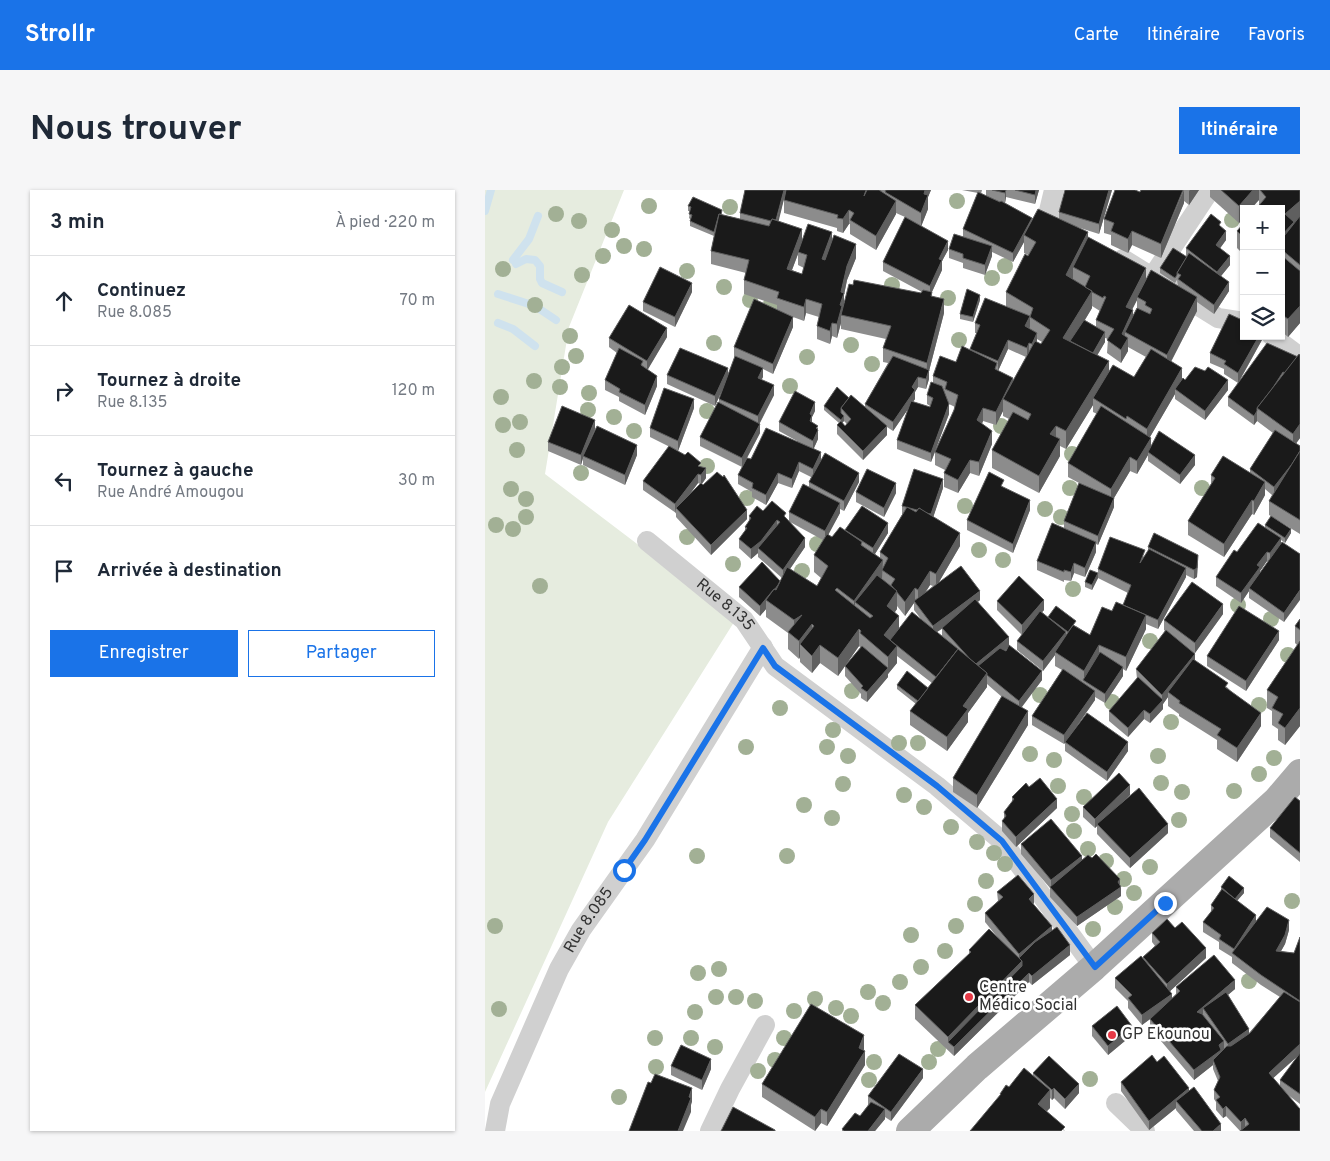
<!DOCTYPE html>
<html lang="fr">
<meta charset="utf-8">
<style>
:root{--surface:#fff;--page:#f6f6f7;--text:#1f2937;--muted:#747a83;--line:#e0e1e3;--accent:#1a73e8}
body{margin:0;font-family:Overpass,sans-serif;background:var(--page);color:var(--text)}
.controls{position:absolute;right:15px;top:15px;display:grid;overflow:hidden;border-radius:0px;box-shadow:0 1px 4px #0004}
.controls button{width:45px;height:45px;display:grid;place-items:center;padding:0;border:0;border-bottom:1px solid var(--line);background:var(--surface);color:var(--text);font:25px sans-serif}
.stop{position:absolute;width:15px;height:15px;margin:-11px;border:4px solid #1a73e8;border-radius:50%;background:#fff}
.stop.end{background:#1a73e8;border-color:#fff;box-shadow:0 1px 5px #0008}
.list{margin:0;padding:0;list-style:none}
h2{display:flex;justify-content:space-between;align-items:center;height:65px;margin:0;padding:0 20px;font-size:21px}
h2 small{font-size:16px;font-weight:400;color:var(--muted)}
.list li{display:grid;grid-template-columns:32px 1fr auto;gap:15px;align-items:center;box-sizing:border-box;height:90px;padding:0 20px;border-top:1px solid var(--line)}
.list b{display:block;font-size:19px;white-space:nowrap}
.list p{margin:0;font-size:16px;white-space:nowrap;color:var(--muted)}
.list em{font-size:16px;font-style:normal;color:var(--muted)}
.actions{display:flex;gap:10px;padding:15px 20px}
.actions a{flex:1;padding:11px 0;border:1px solid var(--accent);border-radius:0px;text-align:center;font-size:18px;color:var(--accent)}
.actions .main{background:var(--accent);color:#fff}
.icon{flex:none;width:28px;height:28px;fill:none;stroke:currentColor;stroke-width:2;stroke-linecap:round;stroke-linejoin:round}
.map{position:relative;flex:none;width:815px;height:941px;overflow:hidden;border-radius:0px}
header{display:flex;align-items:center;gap:30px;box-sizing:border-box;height:70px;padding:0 25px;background:var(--accent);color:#fff}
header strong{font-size:24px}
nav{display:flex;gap:28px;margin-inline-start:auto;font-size:18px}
.intro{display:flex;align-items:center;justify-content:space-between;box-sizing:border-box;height:120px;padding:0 30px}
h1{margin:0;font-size:35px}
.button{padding:12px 22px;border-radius:0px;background:var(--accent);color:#fff;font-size:18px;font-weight:700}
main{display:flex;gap:30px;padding:0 30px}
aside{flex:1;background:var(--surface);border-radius:0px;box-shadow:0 1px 4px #0004}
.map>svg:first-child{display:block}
</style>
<header>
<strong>Strollr</strong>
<nav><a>Carte</a><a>Itinéraire</a><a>Favoris</a></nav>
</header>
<div class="intro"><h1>Nous trouver</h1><a class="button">Itinéraire</a></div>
<main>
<aside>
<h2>3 min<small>À pied · 220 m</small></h2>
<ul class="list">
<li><svg class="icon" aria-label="ahead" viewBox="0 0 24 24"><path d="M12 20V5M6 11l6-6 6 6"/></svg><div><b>Continuez</b><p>Rue 8.085</p></div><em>70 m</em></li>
<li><svg class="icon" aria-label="right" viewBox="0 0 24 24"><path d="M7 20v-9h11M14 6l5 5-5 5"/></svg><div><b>Tournez à droite</b><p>Rue 8.135</p></div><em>120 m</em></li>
<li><svg class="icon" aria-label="left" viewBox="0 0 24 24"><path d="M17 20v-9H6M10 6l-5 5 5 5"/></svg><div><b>Tournez à gauche</b><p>Rue André Amougou</p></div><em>30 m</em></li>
<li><svg class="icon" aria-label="arrive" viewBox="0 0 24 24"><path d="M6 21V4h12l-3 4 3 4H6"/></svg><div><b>Arrivée à destination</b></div></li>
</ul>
<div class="actions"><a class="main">Enregistrer</a><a>Partager</a></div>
</aside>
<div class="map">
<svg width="815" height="941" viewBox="0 0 815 941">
<rect width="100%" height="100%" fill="#fff"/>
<polygon fill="#e6ecdf" points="0,0 139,0 84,137 60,284 251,429 123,632 0,902"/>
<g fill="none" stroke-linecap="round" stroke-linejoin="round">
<g stroke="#cfe2ee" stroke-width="8">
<polyline points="0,21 6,0"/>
<polyline points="28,70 44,49 53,26"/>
<polyline points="31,74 41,69 50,70 55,76 55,89 57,93 77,102"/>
<polyline points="13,104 50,116 71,130"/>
<polyline points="13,133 28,139 50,156"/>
</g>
<g stroke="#d0d0d0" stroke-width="20">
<polyline points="569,0 562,29 580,37"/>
<polyline points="638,69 733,128 759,132"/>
<polyline points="668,86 725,0"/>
<polyline points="787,146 815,167"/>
<path id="s1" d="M162 351 259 430 290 476 452 596 517 651 609 777"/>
<polyline points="631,913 660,941"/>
<path id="s2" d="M10 941 15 914 74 779 96 740 160 650 278 457"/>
<polyline points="225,941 245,899 280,835"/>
</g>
<polyline stroke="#ababab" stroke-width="28" points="425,941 492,877 609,777 792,610 815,583"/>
</g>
<g fill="#a2b095">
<circle cx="472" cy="11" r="8"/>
<circle cx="164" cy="16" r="8"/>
<circle cx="245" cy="17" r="8"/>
<circle cx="71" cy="24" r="8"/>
<circle cx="747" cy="30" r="8"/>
<circle cx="94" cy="31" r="8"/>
<circle cx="127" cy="40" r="8"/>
<circle cx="139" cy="56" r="8"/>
<circle cx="159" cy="59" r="8"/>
<circle cx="118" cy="66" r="8"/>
<circle cx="520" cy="76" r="8"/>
<circle cx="18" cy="79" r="8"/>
<circle cx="202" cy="81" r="8"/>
<circle cx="97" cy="85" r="8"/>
<circle cx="507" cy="88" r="8"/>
<circle cx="407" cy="95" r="8"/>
<circle cx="239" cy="97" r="8"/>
<circle cx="463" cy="108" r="8"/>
<circle cx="265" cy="110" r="8"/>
<circle cx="286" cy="114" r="8"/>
<circle cx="50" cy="115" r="8"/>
<circle cx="85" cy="146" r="8"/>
<circle cx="474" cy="150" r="8"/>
<circle cx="229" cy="153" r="8"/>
<circle cx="366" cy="155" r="8"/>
<circle cx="91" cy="166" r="8"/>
<circle cx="322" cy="167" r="8"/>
<circle cx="387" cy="174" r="8"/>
<circle cx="77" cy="177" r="8"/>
<circle cx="49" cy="191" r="8"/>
<circle cx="305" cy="196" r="8"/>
<circle cx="75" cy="197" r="8"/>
<circle cx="104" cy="203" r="8"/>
<circle cx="16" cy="207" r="8"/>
<circle cx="103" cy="220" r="8"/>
<circle cx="222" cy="221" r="8"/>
<circle cx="129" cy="227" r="8"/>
<circle cx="35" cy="232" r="8"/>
<circle cx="18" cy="235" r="8"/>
<circle cx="516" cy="236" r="8"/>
<circle cx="149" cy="241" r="8"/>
<circle cx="32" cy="260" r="8"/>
<circle cx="587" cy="264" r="8"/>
<circle cx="222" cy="276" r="8"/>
<circle cx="96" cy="283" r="8"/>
<circle cx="585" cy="298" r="8"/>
<circle cx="717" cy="298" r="8"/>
<circle cx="26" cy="299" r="8"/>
<circle cx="262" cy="308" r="8"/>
<circle cx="41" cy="309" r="8"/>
<circle cx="480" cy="316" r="8"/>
<circle cx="560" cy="319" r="8"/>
<circle cx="41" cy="327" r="8"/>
<circle cx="576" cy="327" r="8"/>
<circle cx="11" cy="335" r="8"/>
<circle cx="28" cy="339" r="8"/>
<circle cx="202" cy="347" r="8"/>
<circle cx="332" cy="354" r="8"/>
<circle cx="494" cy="360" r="8"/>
<circle cx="518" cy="370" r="8"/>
<circle cx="248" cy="374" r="8"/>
<circle cx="317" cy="381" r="8"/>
<circle cx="55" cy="396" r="8"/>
<circle cx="588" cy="399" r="8"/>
<circle cx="753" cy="415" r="8"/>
<circle cx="786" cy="429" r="8"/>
<circle cx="665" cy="451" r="8"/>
<circle cx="803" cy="465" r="8"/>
<circle cx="367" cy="501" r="8"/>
<circle cx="555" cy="505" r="8"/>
<circle cx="627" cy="512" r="8"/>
<circle cx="774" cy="515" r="8"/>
<circle cx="295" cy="518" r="8"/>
<circle cx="686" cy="532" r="8"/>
<circle cx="348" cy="540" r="8"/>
<circle cx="414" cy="553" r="8"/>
<circle cx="433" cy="553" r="8"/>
<circle cx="261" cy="557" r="8"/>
<circle cx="342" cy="557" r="8"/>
<circle cx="545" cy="564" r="8"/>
<circle cx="363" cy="566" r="8"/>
<circle cx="673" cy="566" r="8"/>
<circle cx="789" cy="568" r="8"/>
<circle cx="569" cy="570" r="8"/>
<circle cx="774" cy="584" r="8"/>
<circle cx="676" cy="593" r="8"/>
<circle cx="358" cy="594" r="8"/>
<circle cx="573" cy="596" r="8"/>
<circle cx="749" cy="601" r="8"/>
<circle cx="697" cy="602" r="8"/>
<circle cx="419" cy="605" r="8"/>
<circle cx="599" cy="607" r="8"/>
<circle cx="319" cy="615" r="8"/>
<circle cx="439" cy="617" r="8"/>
<circle cx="587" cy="624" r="8"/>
<circle cx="347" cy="628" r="8"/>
<circle cx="694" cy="630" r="8"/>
<circle cx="466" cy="637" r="8"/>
<circle cx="589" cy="641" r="8"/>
<circle cx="492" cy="652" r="8"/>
<circle cx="603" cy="659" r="8"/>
<circle cx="509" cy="663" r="8"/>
<circle cx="212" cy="666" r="8"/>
<circle cx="302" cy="666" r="8"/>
<circle cx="621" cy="671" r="8"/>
<circle cx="520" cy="674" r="8"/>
<circle cx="665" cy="677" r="8"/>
<circle cx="639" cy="689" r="8"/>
<circle cx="501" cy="691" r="8"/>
<circle cx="649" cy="703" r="8"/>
<circle cx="807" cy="711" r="8"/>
<circle cx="490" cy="714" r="8"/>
<circle cx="630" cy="717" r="8"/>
<circle cx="10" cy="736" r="8"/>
<circle cx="471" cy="736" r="8"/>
<circle cx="608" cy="739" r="8"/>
<circle cx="426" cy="745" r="8"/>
<circle cx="460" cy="761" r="8"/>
<circle cx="436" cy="777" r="8"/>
<circle cx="234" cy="779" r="8"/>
<circle cx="213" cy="783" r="8"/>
<circle cx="764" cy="791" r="8"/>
<circle cx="415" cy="792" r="8"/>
<circle cx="383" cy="802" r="8"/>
<circle cx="231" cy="807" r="8"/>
<circle cx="251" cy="807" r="8"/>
<circle cx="330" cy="809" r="8"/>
<circle cx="270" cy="811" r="8"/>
<circle cx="398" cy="813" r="8"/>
<circle cx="351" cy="818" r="8"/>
<circle cx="14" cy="819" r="8"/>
<circle cx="309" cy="821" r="8"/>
<circle cx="210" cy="822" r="8"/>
<circle cx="366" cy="826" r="8"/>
<circle cx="170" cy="848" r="8"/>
<circle cx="206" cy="848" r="8"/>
<circle cx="299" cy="848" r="8"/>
<circle cx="230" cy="857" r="8"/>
<circle cx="453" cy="859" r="8"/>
<circle cx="290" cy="870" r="8"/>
<circle cx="389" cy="872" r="8"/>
<circle cx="444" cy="872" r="8"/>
<circle cx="171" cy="877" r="8"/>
<circle cx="273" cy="881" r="8"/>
<circle cx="605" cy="889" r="8"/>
<circle cx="384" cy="890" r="8"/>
<circle cx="134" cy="907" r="8"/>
</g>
<g fill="#8c8c8c" fill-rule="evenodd">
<path d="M260 0H446L443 7V19L436 36 463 60 457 71V80L447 102V106L459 123 444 181V189L441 199 433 197 430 202V209L428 212 445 217V216L442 214V205L448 193V186L471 172 485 161 492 143H490V133L521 117V102L543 65 539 63V52L528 72 507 62V66L500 85 478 78V73L464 68V59L478 47V39L493 3 477 0H497L496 4 501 6V0H554L550 14 521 7 520 13 547 28H574V22L627 0 614 44 592 37 603 47 661 88 693 96 692 90 690 93 675 83V78L701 66V58L736 37 741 50 735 58 745 75 736 86 744 101 729 124 712 112V121L686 172 697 188 700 190 743 200 720 230 690 209V204L665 247 666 257 710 275 695 294 663 271V265L652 284 645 281 629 308V317L613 355 611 354V362L600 387 589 383 586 391 579 390V392L552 380V371L579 338V331L594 293 583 287V273L612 224 608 222V215L581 259 575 256V266L554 303 507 278V260L524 229 518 226V221L511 235 498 231 497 234 507 254 494 286 485 283 473 303 459 297V283L460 280 450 275V262L446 272 412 259V250L423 219 408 241 402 237V245L378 270 352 244V235L354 233 339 220V216L364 208 380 217V214L403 173 398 172V158L401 149 356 139V133L352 148 347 146 345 154 332 149V136L334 127 321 123 319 131 308 127V137L288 184 278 179V187L276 189 289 205 275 233V243L262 268 266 269 312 251 294 241V232L330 221 327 227V232L333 239V249L329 258 336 271 374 292 359 321 355 319V323L343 344 347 347 360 340 403 343 390 364 395 368V362L417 325V316L458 298 448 327 475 356 454 392 495 410 493 412 524 456 557 490 536 517 543 535 492 618 468 602V588L517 507 502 494V497L483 523V532L462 561 425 535V521L431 514 412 499V495L443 498 447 493 412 466V473L403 484V487L382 512 376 508V504L360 486V476L375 458V457L374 456 353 486 335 473 327 483 315 472V467L314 469 303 459V443L281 427V419L275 426 254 407V397L295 391 297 388 273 367V363L266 369 254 358V349L260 341V337L264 331V326L278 321 301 328 304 331V322L324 297V292L326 287 314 281 307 298 293 293 281 315 267 307V302L253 294V285L257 277 215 256V247L234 212V209L236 202 230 216 182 194V185L243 184 250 167 249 166V157L292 120V115L259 104V90L261 83 226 74V61L229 46 205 36V29L204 28 205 21H203V16L255 29V23ZM299 8V23L352 38V41L358 43 364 34H365V44L391 60 411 24V23L420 27 398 72V81L437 102 436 103 368 95 359 116V105L362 90 371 68 347 50H317L293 31ZM313 64V75L319 78 317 84 307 80ZM652 110V118L648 125 647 120ZM607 116 615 121 611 130V137L600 130 607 118ZM620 148 623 149 622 163 636 173 643 161V157L661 167 649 187 624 182 612 165 620 152ZM552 149 557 152 556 154 552 152ZM523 159 541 167 528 191 513 181ZM464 214 470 217 469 220 450 260 464 224ZM359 231 362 234 360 236 357 233ZM305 332 338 350 329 365V382L336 388 332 396 305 379 320 357ZM445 395 448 396 440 403ZM429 413V420L436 429 414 439 410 422 412 419V416L420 426ZM457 439V446L452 442Z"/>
<polygon points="656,0 714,0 704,15 699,11 699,13 676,68 647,55 643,63 626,55 626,45 619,43 619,29 655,2"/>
<polygon points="725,0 815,0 815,133 803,147 796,141 796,19 774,15 774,10 759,19 759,27 754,33 725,7"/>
<polygon points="759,33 759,65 752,58 752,41"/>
<polygon points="759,86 759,108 756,106 756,88"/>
<polygon points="207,102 190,137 158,121 158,112"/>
<polygon points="495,110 488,132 475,129 475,124"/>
<polygon points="778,146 778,148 755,190 812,167 815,248 811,253 815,256 815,344 784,325 784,311 787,305 780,299 780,305 769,325 767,324 739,367 703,345 703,331 726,294 726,285 765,282 765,279 788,243 772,231 769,235 743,216 743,207 753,193 739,184 739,179 725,173 725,163"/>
<polygon points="182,147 162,180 172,196 160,225 134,211 134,207 120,200 120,190 132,163 124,157 124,148"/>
<polygon points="209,218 193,261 165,247 165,238"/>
<polygon points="110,239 152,265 140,295 98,275 98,268 96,275 63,261 63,252"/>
<path d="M216 277 221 288 217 294 262 329 226 365 191 327V323L158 300V291ZM213 293 215 294 205 304Z"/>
<polygon points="371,302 411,303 399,327 371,312"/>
<polygon points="545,320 528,363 482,340 482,330"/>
<path d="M780 335 806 343 800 353 796 350V354L815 364 799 432 764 408V401L756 413 731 396V387L752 362 780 338ZM782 371 783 372 775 384V381Z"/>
<polygon points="663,357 713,374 712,387 709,389 701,385 701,387 673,439 661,434 661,439 641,481 638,479 638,486 620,513 610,507 610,510 592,536 643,561 622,591 580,561 580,553 579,554 547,535 547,526 577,480 570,476 570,465 558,481 532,460 532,451 537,445 512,420 512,411 559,420 557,422 563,427 591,436 605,445 627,421 638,415 643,403 613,388 607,400 600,397 600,392 613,383 613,379 660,366 663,361"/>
<polygon points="738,424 710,463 710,471 743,498 776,536 752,572 732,559 732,550 694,526 694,524 683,516 683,507 678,514 678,519 665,533 659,529 643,547 624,531 624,521 652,489 651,479 680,441 679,440 679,430"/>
<polygon points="815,429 815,536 800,555 793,550 793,539 787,535 787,521 782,518 782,500 812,455 810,453 810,436"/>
<polygon points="794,450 761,501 722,476 722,466"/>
<polygon points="544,597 572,618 531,657 517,641 517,631 519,629 519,622 527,612 527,607"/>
<polygon points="645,605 630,619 683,643 645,678 612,644 612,636 610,638 598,627 598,617"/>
<polygon points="815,611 815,672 785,647 785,638"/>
<polygon points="536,654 597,670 635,695 636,706 592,736 565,707 565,698 536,664"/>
<path d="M736 697 759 703 752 711 771 732 804 740 800 754 796 761 809 763 815 747V914L803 905 755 941 741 926 738 928 731 920V912L729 909V900L733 891 728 879V875L709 890 665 838V829L657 835 643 818V811L630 798V788L658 769V767L670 756 667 752V743L690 738 721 768 685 801 687 808 691 804V797L750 799 743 805 764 843 795 807 776 795 747 773V767L734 759V752L718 742V732L726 722V715L736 701ZM814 865 795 890V896L788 888Z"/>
<polygon points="512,702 549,713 548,714 585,765 547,795 544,792 469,866 430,829 430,815 484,764 484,760 513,748 500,732 500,723 513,711"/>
<polygon points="607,836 647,845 623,865 607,846"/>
<polygon points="379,859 380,875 342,936 336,933 330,941 277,907 277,894"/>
<polygon points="672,872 704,901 736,941 709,941 691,920 691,918 664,940 636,901 636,892"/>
<polygon points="186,876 226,879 217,900 186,885"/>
<polygon points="548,883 594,903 580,919 569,908 567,910 565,908 565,918 561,921 580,941 515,906 515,904 524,897 548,886"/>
<polygon points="438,888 406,931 400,927 400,929 390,941 357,941 357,939 375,926 383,915 383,906"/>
</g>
<g fill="#5f5f5f">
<polygon points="299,0 300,0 300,5 291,42 291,33"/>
<polygon points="440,0 446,0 443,7 443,19 436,37 436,23 439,4"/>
<polygon points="521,0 521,7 520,13 520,3"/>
<polygon points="551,0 554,0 550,14 550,5"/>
<polygon points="624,0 627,0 614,44 614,34"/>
<polygon points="699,0 699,13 676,68 676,54"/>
<polygon points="705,0 714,0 704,15 704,1"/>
<polygon points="768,0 774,0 774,10 766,19 759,19 759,27 754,33 754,16"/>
<polygon points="411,11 411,24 391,60 391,46"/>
<polygon points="815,11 815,29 796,59 796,46 800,24"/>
<polygon points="364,20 364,34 358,43 358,29"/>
<polygon points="547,28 539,45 539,52 528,72 528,63"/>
<polygon points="317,39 317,53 313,62 313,64 302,93 302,79"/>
<polygon points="647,41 647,55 643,63 643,49"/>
<polygon points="741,41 741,50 731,64 731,55"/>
<polygon points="347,42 347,56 337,83 337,69"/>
<polygon points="603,42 603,59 588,77 588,88 581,103 581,85"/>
<polygon points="463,51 463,60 457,71 457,80 445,106 445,96 454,69"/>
<polygon points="371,54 371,68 362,90 359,105 359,117 356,125 356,133 352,148 352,134 356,102 362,76"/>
<polygon points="507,56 507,66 500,85 500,75"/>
<polygon points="745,66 745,75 732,91 732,82"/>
<polygon points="661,78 661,92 652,107 652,110 641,131 641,117"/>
<polygon points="744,92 744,101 729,124 729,115"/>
<polygon points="207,93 207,102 190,137 190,127"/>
<polygon points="607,101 607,118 585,154 578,148"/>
<polygon points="495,105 495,110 488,132 488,127"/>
<polygon points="712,107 712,121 682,179 682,165"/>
<polygon points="321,109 321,123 319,131 319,117"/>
<polygon points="459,109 459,123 444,181 444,189 441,199 442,173"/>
<polygon points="815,116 815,133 803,147 803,129"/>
<polygon points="648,120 648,134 640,142 640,151 643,148 643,161 636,173 636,160 637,144"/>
<polygon points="308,127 308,137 288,184 288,174"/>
<polygon points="545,127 545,137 540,146 540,136"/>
<polygon points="347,133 347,146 345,154 345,141"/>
<polygon points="182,138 182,147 162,181 162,171"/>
<polygon points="620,142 620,152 605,178 605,169"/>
<polygon points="552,143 552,152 547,163 547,154"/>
<polygon points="774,146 778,146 778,148 753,193 753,183"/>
<polygon points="523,150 523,159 513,181 513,171"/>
<polygon points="544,153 544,162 542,167 542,158"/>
<polygon points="624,171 624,189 608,208 608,215 581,259 581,241"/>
<polygon points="243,178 243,187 230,216 230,206"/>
<polygon points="278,178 278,187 273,197 273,188"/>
<polygon points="697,178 697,192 690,199 690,204 662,252 662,239"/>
<polygon points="172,186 172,196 160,225 160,215"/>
<polygon points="433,187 433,197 430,202 430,209 408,241 408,232"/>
<polygon points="528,188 528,202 518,209 518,221 511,235 511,222"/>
<polygon points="743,190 743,200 720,230 720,221"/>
<polygon points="289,195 289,205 273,236 273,226"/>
<polygon points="209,209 209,218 193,261 193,251"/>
<polygon points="330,212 330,221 327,227 327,235 325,240 325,224"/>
<polygon points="464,214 464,224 446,272 446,263"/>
<polygon points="498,218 498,231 492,244 492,230"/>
<polygon points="772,221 772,231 769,235 769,226"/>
<polygon points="359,226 359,231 356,234 356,230"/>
<polygon points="110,230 110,239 98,266 98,268 96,275 96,265"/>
<polygon points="275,234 275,243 257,277 257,268"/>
<polygon points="815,234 815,248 808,258 808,244"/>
<polygon points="333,236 333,249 328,260 328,251"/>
<polygon points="402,236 402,245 378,270 378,261"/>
<polygon points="571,236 571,254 565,244"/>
<polygon points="507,241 507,254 494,286 494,272"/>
<polygon points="666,248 666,261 663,262 663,265 652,284 652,271"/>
<polygon points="575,249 575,266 554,303 554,286"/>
<polygon points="152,255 152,265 140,295 140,285"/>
<polygon points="336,262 336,271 328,288 328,279"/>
<polygon points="815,264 789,306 789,297"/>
<polygon points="710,265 710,275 695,294 695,285"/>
<polygon points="645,267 645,281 629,308 629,317 613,355 613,346 626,313 626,299"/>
<polygon points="485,270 485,283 473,303 473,290"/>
<polygon points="314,272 314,281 307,298 307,289"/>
<polygon points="221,278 221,288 216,295 216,285"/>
<polygon points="293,283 293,293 281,315 281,305"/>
<polygon points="374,283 374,292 359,321 359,311"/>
<polygon points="213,284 213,293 193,320 191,318 190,324 190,314"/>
<polygon points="458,289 458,298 446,334 446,324"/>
<polygon points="780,292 780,305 769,325 769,311"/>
<polygon points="411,293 411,303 399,327 399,318"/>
<polygon points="545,310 545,320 528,363 528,354"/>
<polygon points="767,310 767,324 739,367 739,354"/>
<polygon points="355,313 355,323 340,351 340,341"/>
<polygon points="262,320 262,329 226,365 226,355"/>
<polygon points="292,330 292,340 273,358 273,363 266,369 266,359"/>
<polygon points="403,333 403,343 388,367 388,358"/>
<polygon points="806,339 806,343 800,353 800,348"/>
<polygon points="475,343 475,356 451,397 451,384"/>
<polygon points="320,348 320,357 298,389 298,380"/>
<polygon points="796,348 796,358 785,372 785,363"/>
<polygon points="611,352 611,362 600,387 600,378"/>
<polygon points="782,362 782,371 775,381 775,387 764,398 764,401 756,413 756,403 772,375"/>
<polygon points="713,365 712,387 709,389 709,380"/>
<polygon points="398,370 397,388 377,417 370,412 370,426 369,428 369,411"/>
<polygon points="589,373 589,383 586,391 586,382"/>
<polygon points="701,378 701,387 673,439 673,430"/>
<polygon points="445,381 445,395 433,414 433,400"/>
<polygon points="613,383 613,388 607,400 607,395"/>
<polygon points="296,392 296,402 281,410 281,419 275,426 275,416"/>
<polygon points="430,398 430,412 429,411 429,413 420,426 420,412"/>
<polygon points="815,400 815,410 799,432 799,423"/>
<polygon points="412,401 412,419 402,433 402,416"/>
<polygon points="495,401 495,410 448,445 448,436"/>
<polygon points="559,410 559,420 537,445 537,435"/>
<polygon points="738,414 738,424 710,463 710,453"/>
<polygon points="317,425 317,442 309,448 309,430"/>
<polygon points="661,425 661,439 641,481 641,467"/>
<polygon points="414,426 414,443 407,452 399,445"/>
<polygon points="327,434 327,452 315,454 315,467 314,469 314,451"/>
<polygon points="374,439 374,456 353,486 353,468"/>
<polygon points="794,441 794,450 761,501 761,491"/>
<polygon points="581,442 581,451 570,462 570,465 558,481 558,471"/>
<polygon points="524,447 524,457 496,480 490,475"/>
<polygon points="335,455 335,473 327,483 327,466"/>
<polygon points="614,455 614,468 599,491 599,481"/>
<polygon points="412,456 412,473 403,484 403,487 382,512 382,502 403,478 403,467"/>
<polygon points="710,464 710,473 683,502 683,507 678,514 678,519 665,533 665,524 677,510 677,505"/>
<polygon points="638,477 638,486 620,513 620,504"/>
<polygon points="557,481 557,490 534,521 534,511"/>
<polygon points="502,483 502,497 483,523 483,532 462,561 462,547 478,516"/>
<polygon points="610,501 610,510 579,554 579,545"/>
<polygon points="815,518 815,536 800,555 800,538"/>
<polygon points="659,520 659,529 643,547 643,538"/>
<polygon points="543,521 543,535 492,618 492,605"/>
<polygon points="776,523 776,536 752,572 752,558"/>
<polygon points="643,552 643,561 622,591 622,582"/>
<polygon points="645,595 645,605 610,638 610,629"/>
<polygon points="572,609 572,618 531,657 531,647"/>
<polygon points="683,634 683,643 645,678 645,668"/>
<polygon points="597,666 597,675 566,699 566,690"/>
<polygon points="635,689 635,698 636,697 636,706 592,736 592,727"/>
<polygon points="759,698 759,703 749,714 749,709"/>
<polygon points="549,704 549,713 544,718 544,709"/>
<polygon points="771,725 771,734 749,765 749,759"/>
<polygon points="804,730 804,740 800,754 791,770 791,761"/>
<polygon points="567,736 567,745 534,773 534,764"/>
<polygon points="585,755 585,765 547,795 547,786"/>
<polygon points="721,758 721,768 682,804 682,794"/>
<polygon points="537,771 537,785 463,852 463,847"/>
<polygon points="544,783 544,792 469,866 469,857"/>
<polygon points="750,790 750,799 721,823 718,818 718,826 712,822"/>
<polygon points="687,804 687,813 657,835 657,825"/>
<polygon points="647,836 647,845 623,865 623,856"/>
<polygon points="764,839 764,848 743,864 743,854"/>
<polygon points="379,845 379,859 374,871 374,858"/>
<polygon points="739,851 739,861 728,870 728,875 709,890 709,880 734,855"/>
<polygon points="815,854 815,864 784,892 784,883"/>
<polygon points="380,861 380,875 342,936 342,922"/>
<polygon points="226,869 226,879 217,900 217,890"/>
<polygon points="438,879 438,888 406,931 406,922"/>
<polygon points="594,894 594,903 580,919 580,909"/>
<polygon points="207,898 207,912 206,915 206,922 198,941 193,941"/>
<polygon points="569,898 569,908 567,910 567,900"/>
<polygon points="704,898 704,908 691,911 691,918 664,940 664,931"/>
<polygon points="565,900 565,918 553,931 553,914"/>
<polygon points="741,916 741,926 738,928 738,919"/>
<polygon points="336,919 336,933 330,941 330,927"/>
<polygon points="400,919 400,929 390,941 383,941"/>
<polygon points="760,928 760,938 756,941 756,932"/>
<polygon points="736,934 736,941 728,941"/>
</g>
<g fill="#1a1a1a" stroke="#5f5f5f">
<polygon points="260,0 299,0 291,30 287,29 286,31 255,23"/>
<polygon points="301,0 381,0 379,6 382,0 394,0 411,11 391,46 365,30 369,23 364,20 358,29 352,28 353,25 299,10"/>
<polygon points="401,0 440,0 439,4 443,5 436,23 400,2"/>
<polygon points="507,0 521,0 520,3"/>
<polygon points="530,0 551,0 550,5"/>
<polygon points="580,0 624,0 614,34 574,22"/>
<polygon points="630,0 650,0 655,2 656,0 698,0 676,54 647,41 643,49 626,41 629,33 619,29"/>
<polygon points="736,0 768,0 754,16"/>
<polygon points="775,0 815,0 815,11 800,24 809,32 796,46 796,19 771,19 781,7"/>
<polygon points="493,2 515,12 516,11 547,28 528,63 478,39"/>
<polygon points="208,7 237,20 236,25 234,24 229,42 205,31 207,25 204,24 206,17 203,16"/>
<polygon points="553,19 603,42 581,85 607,101 578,148 624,171 581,241 571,236 565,244 575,249 554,286 507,260 528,222 543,230 546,224 518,209 550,151 556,154 565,140 545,127 548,118 521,102 540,64 543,66 551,52 539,45"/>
<polygon points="234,24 284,36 287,29 317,39 302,79 317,84 322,65 313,62 323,34 347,42 337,69 340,70 349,45 371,54 362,76 356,102 359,103 355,115 357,116 352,134 347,133 345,141 332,136 337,114 321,109 319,117 292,108 294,102 259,90 264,70 226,61"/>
<polygon points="726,24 736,32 734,35 741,41 731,55 745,66 732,82 701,58"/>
<polygon points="815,26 815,75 796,59 796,50"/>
<polygon points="420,27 463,51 454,69 457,70 445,96 398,72"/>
<polygon points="759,33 759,48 752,41"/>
<polygon points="469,44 507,56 500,75 478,68 478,64 464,59"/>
<polygon points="603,47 661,78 641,117 648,120 637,144 643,148 636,160 622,150 629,139 611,130 621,107 619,106 618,108 607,102 607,101 600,97 605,86 588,77"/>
<polygon points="688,58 702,67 692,83 692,85 690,88 675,78"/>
<polygon points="704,63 744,92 729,115 693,89 696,85 692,83"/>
<polygon points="796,65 815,81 815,116 803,129 796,124"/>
<polygon points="175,77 207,93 190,127 158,112"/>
<polygon points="666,80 712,107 682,165 640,142 652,118 665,124 667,119 660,115 661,112 652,107"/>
<polygon points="369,90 436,103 438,100 447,102 446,106 459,109 442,173 398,158 406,136 356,125 364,94 368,95"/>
<polygon points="482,99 495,105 488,127 475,124"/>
<polygon points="500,108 545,126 540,136 552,143 547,154 544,153 542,158 523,150 513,171 485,159 495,135 490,133"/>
<polygon points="269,109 308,127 288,174 249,157"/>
<polygon points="144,115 182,138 162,171 124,148"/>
<polygon points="744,124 755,129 756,126 759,127 759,146 774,146 753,183 739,174 741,171 725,163"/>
<polygon points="599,130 620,142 608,163 585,151"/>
<polygon points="782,153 813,167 800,183 798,182 787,199 772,218 772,221 769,226 743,207"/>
<polygon points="477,156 512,173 510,179 528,188 511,222 498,218 492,230 507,241 494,272 485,270 473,290 459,283 466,269 450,262 469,220 473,205 460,199 462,192 448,186 455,166 471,172"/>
<polygon points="134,158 158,171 156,175 172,186 160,215 134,202 135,199 120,190"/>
<polygon points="195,158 243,178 230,206 182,185"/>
<polygon points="666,159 697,178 662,239 642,226 641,229 608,208 628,175 649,187"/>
<polygon points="814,164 815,165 815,234 808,244 772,218"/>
<polygon points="250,166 278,178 273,188 289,195 273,226 234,209"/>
<polygon points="408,166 444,180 441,189 433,187 427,197 430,200 408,232 380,214"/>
<polygon points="710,177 720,181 723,177 743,190 720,221 690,199 698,188 700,190"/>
<polygon points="446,192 457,196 464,214 446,263 412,250 426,211 445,217 448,208 442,205"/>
<polygon points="352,197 364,208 356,218 356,223 359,226 356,230 339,216"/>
<polygon points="179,198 209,209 193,251 165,238"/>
<polygon points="310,201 330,212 325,224 327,225 325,231 333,236 331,238 333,240 328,251 294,232"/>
<polygon points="366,205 402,236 378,261 352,235 356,231 360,236 366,229 356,218"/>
<polygon points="233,212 275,234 257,268 215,247"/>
<polygon points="77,216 110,230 96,265 63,252"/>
<polygon points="616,216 666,248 652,271 645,267 626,299 583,273"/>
<polygon points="112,236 152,255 140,285 98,266"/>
<polygon points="281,238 336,262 328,279 314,272 307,289 293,283 281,305 267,298 268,293 253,285 262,268 266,269"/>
<polygon points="790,240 815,256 815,261 807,274 789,297 765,279"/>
<polygon points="674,241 710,265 695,285 663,262"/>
<polygon points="184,256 200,265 203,262 216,273 213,276 221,278 216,285 213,284 190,314 158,291"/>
<polygon points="815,261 815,330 784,311"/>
<polygon points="340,263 374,283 359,311 324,292"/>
<polygon points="738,266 780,292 769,311 767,310 739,354 703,331 730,288 726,285"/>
<polygon points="382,279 411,293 399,318 371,302"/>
<polygon points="429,279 458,289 446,324 441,323 434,318 432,320 417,316"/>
<polygon points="232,282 238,287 239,285 262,320 226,355 191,318 216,293 218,295"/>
<polygon points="504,282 519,290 516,296 545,310 528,354 482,330"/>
<polygon points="594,293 629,308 613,346 579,331"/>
<polygon points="318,294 355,313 340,341 304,322"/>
<polygon points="287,311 301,323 299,326 320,348 298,380 273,358 295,332 292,330 276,351 266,359 254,349 262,338 260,337 266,328 264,326 272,316 278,321"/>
<polygon points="377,316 403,333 388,358 360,340"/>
<polygon points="422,317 431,322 434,318 475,343 451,384 445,381 433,400 430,398 420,412 406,395 410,389 397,380 403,368 395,362"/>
<polygon points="786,326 806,339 800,348 780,335"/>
<polygon points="567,333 611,352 600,378 589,373 586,382 579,380 579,382 552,371"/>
<polygon points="773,333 796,348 785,363 782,362 772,375 775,377 756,403 731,387 749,360 752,362"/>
<polygon points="355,337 377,352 376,355 398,370 369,411 352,398 350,400 385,428 388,426 370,412 392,385 412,401 402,416 414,426 399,445 412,456 403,467 375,443 376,441 374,439 353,468 335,455 327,466 315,454 329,436 327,434 314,451 303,442 317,425 309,430 281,410 289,399 291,400 302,377 332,396 343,376 329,365 342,344 347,347"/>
<polygon points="669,343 713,365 712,378 709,380 663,357"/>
<polygon points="625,347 660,360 655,373 664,359 701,378 673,430 638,415 646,395 613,379"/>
<polygon points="797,352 815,364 815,400 799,423 764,398"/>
<polygon points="277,372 295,391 293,395 290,399 289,399 275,416 254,397"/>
<polygon points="476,376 495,401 448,436 429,411"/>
<polygon points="605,380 613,383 607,395 600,392"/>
<polygon points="534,386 559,410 537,435 512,411"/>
<polygon points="707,392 738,414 710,453 679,430"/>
<polygon points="490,409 524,447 491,474 486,470 457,438"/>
<polygon points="631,412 661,425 641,467 614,455 599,481 570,462 588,435 605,445 617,417 627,421"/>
<polygon points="571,416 591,431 583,442 563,427"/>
<polygon points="754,416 794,441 761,491 722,466"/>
<polygon points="555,421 581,442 558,471 532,451"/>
<polygon points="427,422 473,459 451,487 405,450"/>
<polygon points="815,429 815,440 810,436"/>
<polygon points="681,440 710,464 677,505 651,479"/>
<polygon points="815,451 815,518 800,538 793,533 798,524 787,518 793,507 782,500"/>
<polygon points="524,455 557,481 534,511 502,485 502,483 493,476 515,458 521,461"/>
<polygon points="377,456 403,478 382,502 376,498 378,496 360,476"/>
<polygon points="473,459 502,483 478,516 483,519 462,547 425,521"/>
<polygon points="615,462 638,477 620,504 598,490"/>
<polygon points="708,469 743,493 740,497 776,523 752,558 732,545 736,539 694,513 695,511 683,502"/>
<polygon points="578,479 610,501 579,545 547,526"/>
<polygon points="422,481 443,498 433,511 412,495"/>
<polygon points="653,487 678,510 665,524 659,520 643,538 624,521"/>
<polygon points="517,506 543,521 492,605 468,588"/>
<polygon points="602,523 643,552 622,582 580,552"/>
<polygon points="634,583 645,595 610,629 598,617"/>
<polygon points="555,588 572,609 531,647 517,631 521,626 519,622 529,609 527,607 541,593 544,597"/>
<polygon points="654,598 683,634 645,668 612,634"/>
<polygon points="810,607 815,611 815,663 785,638"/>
<polygon points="566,629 597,666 566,690 536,654"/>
<polygon points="611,664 635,689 633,692 636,697 592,727 565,697 603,665 607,668"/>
<polygon points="533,685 549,704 544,709 567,736 534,764 500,723 518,707 512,702"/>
<polygon points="744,686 759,698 750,709 736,697"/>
<polygon points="737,699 771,725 749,759 734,749 736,745 718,732 729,718 726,715"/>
<polygon points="782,717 804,730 800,745 791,761 809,763 815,747 815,811 776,785 747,763"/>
<polygon points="682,729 690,738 697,732 721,758 682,794 658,767 675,752 667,743"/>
<polygon points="572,737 585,755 547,786 544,783 469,857 463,852 537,776 537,771 534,768 550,752"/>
<polygon points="504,739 537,771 463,847 430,815 486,762 484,760"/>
<polygon points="729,765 750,790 712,822 717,824 739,851 734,855 736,860 709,880 665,829 695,801 691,797"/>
<polygon points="656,766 687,804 657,825 643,808 647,805 630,788"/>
<polygon points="741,802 764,839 743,854 718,818"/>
<polygon points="799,802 815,812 815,854 784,883 815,919 815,941 755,941 764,934 760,928 756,932 741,916 738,919 731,910 735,907 729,900 735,887 728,870 742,856 746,856 765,843"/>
<polygon points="326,814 379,845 374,858 380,861 342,922 336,919 330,927 277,894"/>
<polygon points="632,816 647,836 623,856 607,836"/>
<polygon points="196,855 226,869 217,890 186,876"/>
<polygon points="815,863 815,904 795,890"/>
<polygon points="414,864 438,879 406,922 383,906"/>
<polygon points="667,865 672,872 679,866 704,898 664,931 636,892"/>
<polygon points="564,866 594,894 580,909 569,898 567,900 548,883"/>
<polygon points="539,878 565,900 553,914 580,937 576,941 485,941 516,904 515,904 521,895 524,897"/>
<polygon points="170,884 207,898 204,907 206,908 193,941 144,941 163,892 166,893"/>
<polygon points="709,897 736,934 728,941 717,941 691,911"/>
<polygon points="386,912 400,919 383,941 359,941 357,939 370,923 375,926"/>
<polygon points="248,917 290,940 290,941 236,941"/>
</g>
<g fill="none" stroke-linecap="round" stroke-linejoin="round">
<polyline stroke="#1a73e8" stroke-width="6" points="139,680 160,650 278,458 290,476 452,596 517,651 610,777 680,713"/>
</g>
<g fill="#e63946" stroke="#fff" stroke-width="2">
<circle cx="484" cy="807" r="5"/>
<circle cx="627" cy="845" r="5"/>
</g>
<g text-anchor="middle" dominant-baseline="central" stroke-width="5" stroke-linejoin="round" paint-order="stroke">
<g font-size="16" fill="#333" stroke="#fff">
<text stroke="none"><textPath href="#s1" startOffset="101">Rue 8.135</textPath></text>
<text stroke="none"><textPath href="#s2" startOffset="232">Rue 8.085</textPath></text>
</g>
<g font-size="16" fill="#333" stroke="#fff" text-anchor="start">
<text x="494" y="798">Centre<tspan x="494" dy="18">Médico Social</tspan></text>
<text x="637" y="845">GP Ekounou</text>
</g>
</g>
</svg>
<div class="controls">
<button>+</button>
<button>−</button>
<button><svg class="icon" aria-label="layers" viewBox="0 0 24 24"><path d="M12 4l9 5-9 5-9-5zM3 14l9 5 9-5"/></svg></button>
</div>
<div class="stop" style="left:139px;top:680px"></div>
<div class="stop end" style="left:680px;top:713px"></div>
</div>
</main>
